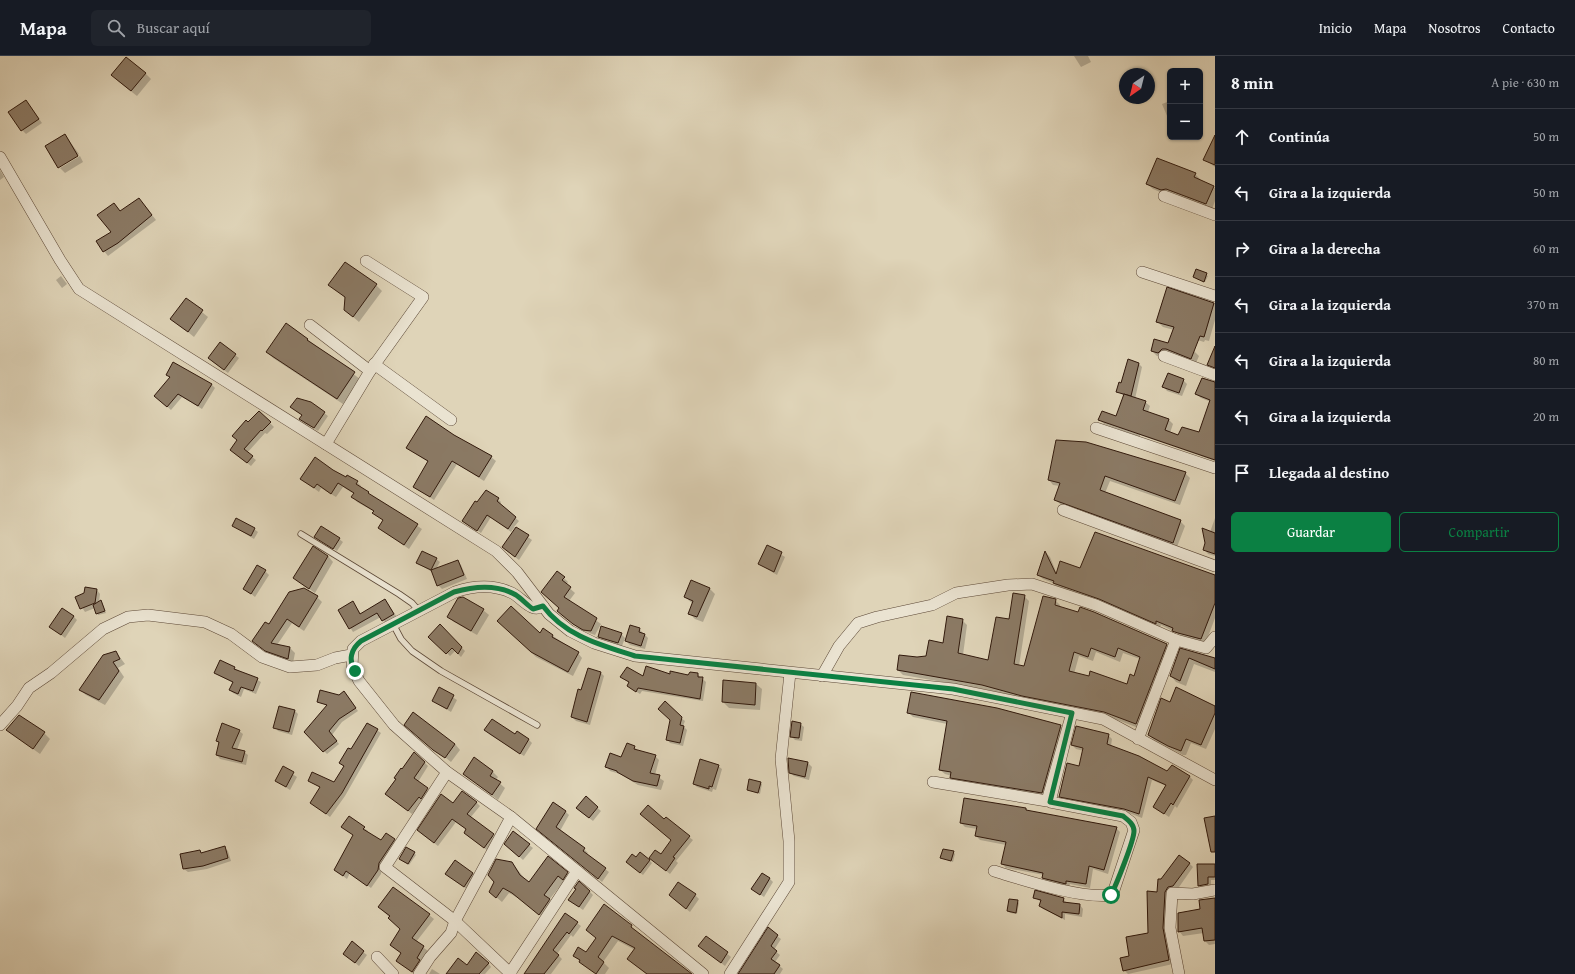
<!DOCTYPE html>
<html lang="es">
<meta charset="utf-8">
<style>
:root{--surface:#171b24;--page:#20242c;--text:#f1f3f6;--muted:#9ea1a6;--line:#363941;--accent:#0b8043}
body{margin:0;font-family:"Gentium Book Plus",serif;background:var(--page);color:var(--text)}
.controls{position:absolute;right:12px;top:12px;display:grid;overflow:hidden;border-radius:6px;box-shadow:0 1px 3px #0004}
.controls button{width:36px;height:36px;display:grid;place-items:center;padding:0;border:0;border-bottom:1px solid var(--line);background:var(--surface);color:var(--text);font:20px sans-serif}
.compass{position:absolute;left:1119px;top:12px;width:36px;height:36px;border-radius:50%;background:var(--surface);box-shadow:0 1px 3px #0004;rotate:215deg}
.stop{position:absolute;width:12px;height:12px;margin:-9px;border:3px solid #0b8043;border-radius:50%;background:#fff}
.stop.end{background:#0b8043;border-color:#fff;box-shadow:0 1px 4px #0008}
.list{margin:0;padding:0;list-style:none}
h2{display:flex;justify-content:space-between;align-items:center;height:52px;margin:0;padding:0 16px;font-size:17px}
h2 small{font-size:13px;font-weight:400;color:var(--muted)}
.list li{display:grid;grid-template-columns:26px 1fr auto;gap:12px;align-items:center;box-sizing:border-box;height:56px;padding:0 16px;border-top:1px solid var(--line)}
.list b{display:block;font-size:15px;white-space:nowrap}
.list em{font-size:13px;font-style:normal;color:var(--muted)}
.actions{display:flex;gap:8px;padding:12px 16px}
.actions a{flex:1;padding:9px 0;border:1px solid var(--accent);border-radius:6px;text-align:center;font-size:14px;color:var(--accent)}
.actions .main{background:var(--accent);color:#fff}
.icon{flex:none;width:22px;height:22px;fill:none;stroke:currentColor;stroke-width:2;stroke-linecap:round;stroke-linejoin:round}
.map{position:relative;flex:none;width:1215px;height:918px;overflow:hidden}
header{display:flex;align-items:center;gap:24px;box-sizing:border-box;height:56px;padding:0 20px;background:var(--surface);border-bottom:1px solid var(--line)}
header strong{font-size:19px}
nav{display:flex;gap:22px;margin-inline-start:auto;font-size:14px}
.search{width:280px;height:36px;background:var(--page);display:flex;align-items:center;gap:10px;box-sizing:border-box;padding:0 14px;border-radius:6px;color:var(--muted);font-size:15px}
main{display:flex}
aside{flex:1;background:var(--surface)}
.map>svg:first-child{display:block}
</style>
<header>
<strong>Mapa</strong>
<div class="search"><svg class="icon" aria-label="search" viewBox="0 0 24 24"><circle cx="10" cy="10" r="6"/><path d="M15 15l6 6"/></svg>Buscar aquí</div>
<nav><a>Inicio</a><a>Mapa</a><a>Nosotros</a><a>Contacto</a></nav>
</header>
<main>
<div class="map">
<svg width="1215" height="918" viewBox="0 0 1215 918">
<rect width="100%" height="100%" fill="#dfd4b8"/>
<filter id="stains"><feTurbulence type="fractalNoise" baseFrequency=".005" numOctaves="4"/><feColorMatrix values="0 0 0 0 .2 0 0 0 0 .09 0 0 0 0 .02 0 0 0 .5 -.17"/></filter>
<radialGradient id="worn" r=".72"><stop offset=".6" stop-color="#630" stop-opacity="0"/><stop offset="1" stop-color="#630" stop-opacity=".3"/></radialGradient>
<g fill="#0003" fill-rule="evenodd">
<polygon points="1074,0 1088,0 1091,6 1081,11"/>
<polygon points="145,17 151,23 137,40 118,25"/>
<polygon points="1200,43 1203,47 1202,73 1200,73"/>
<polygon points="26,45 42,67 26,78 22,74"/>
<polygon points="1170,45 1170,67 1162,48"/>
<polygon points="65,79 79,98 59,110"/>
<polygon points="1215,93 1215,111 1205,104"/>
<polygon points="80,100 83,106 65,117 60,112"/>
<polygon points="0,114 4,121 0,124"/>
<polygon points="1195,118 1200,123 1200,125 1215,132 1215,145 1212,153 1167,139 1153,133 1147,128"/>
<polygon points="139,143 156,164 108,200 104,195 112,176 114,148 121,156"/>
<polygon points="1197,214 1208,220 1205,226 1194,221"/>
<polygon points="61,220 67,228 62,232 56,224"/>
<polygon points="330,229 376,229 382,235 359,266 345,254 346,243"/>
<polygon points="1167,233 1215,247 1215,264 1209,285 1205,284 1204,286 1191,282 1194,295 1199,300 1196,307 1163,302 1157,300 1152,295 1168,288 1174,274 1163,271 1158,266"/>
<polygon points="186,243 208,261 194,281 172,263"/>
<polygon points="307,283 360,323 343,348 273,302 267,296"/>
<polygon points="235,299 239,302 228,317 213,306"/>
<polygon points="1139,308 1142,311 1135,343 1145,346 1150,350 1148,356 1169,364 1173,368 1170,377 1179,381 1200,378 1211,346 1201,342 1196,338 1215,327 1215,405 1140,379 1140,381 1104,368 1100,364 1117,362 1124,340 1117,335"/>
<polygon points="168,319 211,328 215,332 202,353 182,341 171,354 159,343 170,322"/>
<polygon points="1183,324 1187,328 1182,340 1167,335 1164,331"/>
<polygon points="311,347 328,360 318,375 304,367 301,363 303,360 291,351"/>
<polygon points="259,356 274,371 267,378 265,377 247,397 256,404 251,410 234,397 238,385 248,368"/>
<polygon points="453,380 491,401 496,405 484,425 457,408 434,444 414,431 428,406 407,392"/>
<polygon points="1057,385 1185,417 1190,422 1180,449 1110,425 1105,437 1180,465 1185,470 1177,491 1060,448 1056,444 1060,430 1053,429 1049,424"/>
<polygon points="333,415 357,426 361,430 360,432 422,473 409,493 379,472 384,465 374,457 375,456 357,446 353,441 354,438 343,431 336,441 321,432 319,436 301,423"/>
<polygon points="498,443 501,446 500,449 519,465 514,471 532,484 519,504 507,495 516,473 514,472 511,476 491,461 481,477 463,465"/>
<polygon points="1215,462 1215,500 1208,498 1204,493"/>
<polygon points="233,470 254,473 258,476 254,483"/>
<polygon points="316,481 339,483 343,486 337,495"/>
<polygon points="767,490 785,501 777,519 759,508"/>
<polygon points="1046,497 1050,501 1057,518 1081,513 1215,519 1215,562 1206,586 1184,581 1161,569 1160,571 1058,532 1053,527 1043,523 1038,519"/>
<polygon points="328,500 333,506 315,537 294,522"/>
<polygon points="436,503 440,506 436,513 457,505 461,509 467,523 442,533 438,529 432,516 417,507"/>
<polygon points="265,515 269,519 255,541 244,532"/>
<polygon points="564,522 568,526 566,529 575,537 569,545 601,568 595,579 581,574 562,560 558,555 560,552 547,540"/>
<polygon points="709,532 715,538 703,566 695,563 689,557 693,548 685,541"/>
<polygon points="97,534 100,538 99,546 102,546 106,557 98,559 95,552 85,556 76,542"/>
<path d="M1024 540 1029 545 1019 610 1024 611 1055 544 1060 549V551L1166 589 1172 594 1141 673 1110 661 1028 644 988 634 903 619 898 614 917 602 927 601 943 588 962 564 967 569 963 599 988 605ZM1096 596 1120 606 1123 597 1140 603 1134 621 1127 630 1074 618 1079 600 1093 605Z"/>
<polygon points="317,541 322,546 304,575 292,567 277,589 290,592 295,597 293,607 271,599 259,590 269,570"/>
<polygon points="385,544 397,561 386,568 381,561 353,576 339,554 353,546 361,558"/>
<polygon points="483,554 489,559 477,579 454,566 448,561"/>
<polygon points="73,560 77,564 65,582 51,571"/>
<polygon points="499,565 540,579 553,580 578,597 582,602 573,620 536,601"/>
<polygon points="440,570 465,595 461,601 455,595 450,600 430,581"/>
<polygon points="639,573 648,582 645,593 630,589 626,585"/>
<polygon points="621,578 625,582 622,590 603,584 599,581"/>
<polygon points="1181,594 1215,604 1215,616 1194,608 1186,630 1176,626 1171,620"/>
<polygon points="116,596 125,608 118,612 124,621 105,649 86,639 80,634"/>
<polygon points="234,612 261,626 256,638 244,633 241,641 233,637 230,634 233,627 215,617"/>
<polygon points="600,616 604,620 590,669 576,665 572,661 582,636"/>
<polygon points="697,618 706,626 703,645 642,635 640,638 632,633 628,630 630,627 621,621 643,622"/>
<polygon points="724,625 756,628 762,633 760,654 729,652 723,646"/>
<polygon points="440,633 457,644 451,656 433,645"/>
<polygon points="344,636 358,655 342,666 332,679 339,688 327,698 305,676 327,650 318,645 339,640"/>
<polygon points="1170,647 1215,651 1215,673 1206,693 1191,687 1186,699 1183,699 1154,684 1149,679"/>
<polygon points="997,653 1061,670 1065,674 1046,741 956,726 952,720 945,718 940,714 947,668 913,661 908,656"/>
<polygon points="294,654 298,658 292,679 278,675 275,671"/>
<polygon points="681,662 685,665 683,670 687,674 683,690 670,687 667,683"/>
<polygon points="368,668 381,677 345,740 330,761 311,747 321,732 309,725 335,728 344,711 340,707 351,695"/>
<polygon points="800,668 804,671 802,685 795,684 791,680"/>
<polygon points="7,674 44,677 50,683 40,698"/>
<polygon points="411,674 455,688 460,694 451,706"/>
<polygon points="239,675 243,678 237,694 244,696 248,699 246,709 220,703 217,699 219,687 217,685"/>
<polygon points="489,678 515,680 528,683 532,687 524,700"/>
<polygon points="1108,679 1112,683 1111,690 1168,716 1189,720 1193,724 1177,752 1175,750 1169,761 1154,751 1166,730 1152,724 1142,762 1129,757 1064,744 1060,740 1080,711 1084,695 1076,693 1072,689"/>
<polygon points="634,691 638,695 655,700 659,704 655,719 664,725 661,734 638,729 620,718 610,715 606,710 622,702"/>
<polygon points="474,703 493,716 498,721 496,724 505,732 498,744 464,718"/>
<polygon points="789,703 808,707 812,711 809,724 794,720 790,717"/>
<polygon points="424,706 428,710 418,726 431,737 412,758 390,741"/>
<polygon points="718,710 722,713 716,734 713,733 712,736 697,731 694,728"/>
<polygon points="283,712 297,721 290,734 276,725"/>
<polygon points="760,727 762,728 760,738 748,734"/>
<polygon points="586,742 601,755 593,765 581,756"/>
<polygon points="476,746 480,750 470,762 497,783 488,795 468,780 467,774 456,766 438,790 422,778 453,748"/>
<polygon points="1026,753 1028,755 1116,772 1120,776 1108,818 1093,813 1090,832 1070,828 1069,831 1047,826 1043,822 1044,819 1006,812 1002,808 1006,789 980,784 976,780 977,773 965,771 961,767"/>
<polygon points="566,756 569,759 560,775 584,793 588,797 586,799 609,816 602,826 541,776"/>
<polygon points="364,772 368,775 367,776 382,785 395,783 398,787 382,811 381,818 371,832 350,817 347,823 335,814 354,780"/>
<polygon points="689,781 693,784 676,805 678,807 670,818 650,802 661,800 672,784"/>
<polygon points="506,788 529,789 533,792 523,804"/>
<polygon points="224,791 228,795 231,805 207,813 188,816 184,813 200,795 202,798"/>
<polygon points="953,796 955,798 953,806 942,802"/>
<polygon points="414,797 416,799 409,809 401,804"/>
<polygon points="636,802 649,804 652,807 643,819 630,809"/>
<polygon points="512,807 529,828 567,817 572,822 568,828 564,825 549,844 554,849 545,863 518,842 509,837 502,846 490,836"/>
<polygon points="1189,807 1193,811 1177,834 1173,908 1128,918 1124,914 1130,901 1149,878 1162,824"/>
<polygon points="1215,809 1215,824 1211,824 1211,832 1203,833 1199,830"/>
<polygon points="473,817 476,821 468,834 450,821"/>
<polygon points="770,823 773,826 764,841 752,833"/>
<polygon points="589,835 593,839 583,854 569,844"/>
<polygon points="695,839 699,843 690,856 674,843"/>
<polygon points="1034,841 1063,843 1067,847 1080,849 1083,853 1082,861 1065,858 1065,864 1043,853 1040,850 1041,846"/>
<polygon points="1215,843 1215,888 1209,889 1205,885 1204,877 1183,880 1179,875"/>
<polygon points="1017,845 1019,847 1017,858 1010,857 1008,855"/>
<polygon points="604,850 690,918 646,918 628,903 635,894 618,885 603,906 609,912 605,918 596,918 580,905 574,900 586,897 597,882"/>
<polygon points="379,851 429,859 434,863 416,886 428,895 414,918 397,905 402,898 391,889 401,873"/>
<polygon points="565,858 581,870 573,881 571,879 557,898 562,903 551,918 525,918"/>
<polygon points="777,880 781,883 774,894 780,899 775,906 783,913 780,918 740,918"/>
<polygon points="707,881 731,901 725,910 700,890"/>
<polygon points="363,896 367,899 359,910 348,901"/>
<polygon points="488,907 491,911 485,918 447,918 467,911"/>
<polygon points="432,913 440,918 429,918"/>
</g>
<g fill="#8b7a65" stroke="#31190c" fill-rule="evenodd">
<polygon points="126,1 146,17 131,35 111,19"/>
<polygon points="26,44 39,63 21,75 8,56"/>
<polygon points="65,78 78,100 58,112 45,90"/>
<polygon points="1215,79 1215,109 1203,104"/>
<polygon points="1157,102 1196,117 1194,121 1214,130 1206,148 1166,133 1161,134 1146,128"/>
<polygon points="139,142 152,159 118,187 103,196 96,185 111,176 97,159 114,147 120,155"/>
<polygon points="345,206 377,228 353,261 344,254 345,241 328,229"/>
<polygon points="1196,213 1207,217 1204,226 1193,221"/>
<polygon points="1167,231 1214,247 1204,281 1200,280 1191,303 1166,293 1162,293 1158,297 1151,295 1154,283 1168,287 1174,271 1156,266"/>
<polygon points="186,242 203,254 188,276 170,263"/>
<polygon points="286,267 308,283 307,284 355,316 337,343 266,296"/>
<polygon points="220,286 236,298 224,314 208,302"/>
<polygon points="1215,290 1215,312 1207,309"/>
<polygon points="1128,303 1139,307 1131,340 1116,336 1119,326 1121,327"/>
<polygon points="173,306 212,328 198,350 178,338 167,351 154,340 170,321 166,319"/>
<polygon points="1168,317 1184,323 1179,337 1162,331"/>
<polygon points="1202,322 1215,326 1215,404 1098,364 1102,355 1116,360 1124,338 1146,345 1143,354 1169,363 1165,374 1178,379 1182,371 1199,376 1210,344 1195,338"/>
<polygon points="297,342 311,346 325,356 314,372 299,363 302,359 290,351"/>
<polygon points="259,355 271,366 262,375 261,374 244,393 253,400 247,407 230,394 237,384 232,380 246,364 248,366"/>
<polygon points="426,360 454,379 492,400 479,421 452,405 430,441 413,431 428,405 406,392"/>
<polygon points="1056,384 1086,386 1186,416 1175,445 1105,420 1100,434 1181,464 1173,487 1054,444 1060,427 1048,424"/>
<polygon points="315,401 333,414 346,421 347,419 358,425 356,428 369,436 368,437 418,468 404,489 378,472 383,464 372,457 374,455 351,441 354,437 338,427 331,438 317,428 314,432 300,423"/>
<polygon points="486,434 499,442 497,445 516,461 508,473 487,459 477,475 462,465 475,445 477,446"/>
<polygon points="236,462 255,472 251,480 232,470"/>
<polygon points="321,470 340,482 333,493 314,481"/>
<polygon points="516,471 529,479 515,501 502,491"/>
<polygon points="1202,472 1215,477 1215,498 1203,494 1205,487"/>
<polygon points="1095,476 1215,519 1215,547 1201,583 1178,577 1172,575 1173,572 1156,565 1156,568 1099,543 1053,527 1054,525 1037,519 1045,495 1056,518 1060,505 1080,512"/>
<polygon points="767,489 782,496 774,516 758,508"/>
<polygon points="313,490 328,500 309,533 293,522"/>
<polygon points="422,495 437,502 431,514 416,507"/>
<polygon points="458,504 464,519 437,530 431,514"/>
<polygon points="257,509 266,514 251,538 243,533"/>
<polygon points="557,515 565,521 562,524 571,531 564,541 597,562 591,575 583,574 573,568 557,555 559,552 541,536"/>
<polygon points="691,524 710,532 697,561 688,558 693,545 684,541"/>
<polygon points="85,531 97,533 95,547 80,553 75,541 84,537"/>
<polygon points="304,532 318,540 299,571 287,563 271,587 290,591 288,603 265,595 252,585 265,566 269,568 289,536"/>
<path d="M1013 537 1025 539 1014 608 1024 610 1043 540 1056 543 1055 549 1078 556 1080 551 1094 556 1167 588 1136 668 1104 656 1022 640 982 629 897 614 899 599 917 601 926 600 929 584 943 587 947 560 963 563 958 597 988 604 996 561 1009 563ZM1091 592 1115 601 1118 592 1140 601 1134 620 1130 618 1127 628 1090 615 1089 620 1069 615 1074 596 1088 601Z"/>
<polygon points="463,541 484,553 471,575 447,561 458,542"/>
<polygon points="385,543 394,558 382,565 377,557 349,573 338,554 353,545 360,558"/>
<polygon points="101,544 105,555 96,558 93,549"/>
<polygon points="511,550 540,577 543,572 553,579 552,581 579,596 568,616 531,596 497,565"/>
<polygon points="62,552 74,560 61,579 49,571"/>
<polygon points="440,568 462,591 458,598 452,592 446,598 428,581"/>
<polygon points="630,569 640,572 639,576 645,578 641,590 625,585"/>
<polygon points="601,570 622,577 618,587 598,581"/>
<polygon points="1180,592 1215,602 1215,613 1189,602 1180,625 1170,620"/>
<polygon points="116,595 120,603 113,606 119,615 99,644 79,634 103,599"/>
<polygon points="220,604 235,611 234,613 258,622 253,635 241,631 238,638 229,634 233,626 214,617"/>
<polygon points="646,610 670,618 670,615 688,619 690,616 698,617 698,621 703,621 700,643 638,632 636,636 627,630 629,626 620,621 627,611 643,620"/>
<polygon points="588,612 601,616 587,666 571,661 578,633 581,634"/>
<polygon points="723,624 756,627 755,649 722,646"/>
<polygon points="439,631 454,639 447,653 432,645"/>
<polygon points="1176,631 1215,650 1215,657 1201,689 1186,683 1181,695 1168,690 1148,679 1161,642 1170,646"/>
<polygon points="320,634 339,639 344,635 356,652 339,663 329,675 337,685 323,696 304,676 327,649 317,646"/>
<polygon points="911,636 997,652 1061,669 1042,737 950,722 951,716 939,714 947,665 907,657"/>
<polygon points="665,645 682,661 680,669 684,670 680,687 666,684 670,664 658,653"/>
<polygon points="279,650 295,654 289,676 273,672"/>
<polygon points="413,656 455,688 445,702 433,694 404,669"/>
<polygon points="19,659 45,676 33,693 6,674"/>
<polygon points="492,663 515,678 517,675 529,683 520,698 484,674"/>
<polygon points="792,665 801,667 799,682 790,681"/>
<polygon points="222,667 240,674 232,692 245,695 242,706 216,699 219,686 216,685"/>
<polygon points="367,667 378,673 342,737 326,758 310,747 320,731 308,725 312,716 334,726 344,710 339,707 348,692 351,693"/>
<polygon points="1076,670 1109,678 1107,688 1139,700 1167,715 1172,709 1190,720 1173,749 1171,747 1164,758 1153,751 1166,729 1148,721 1139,758 1124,753 1059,741 1067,707 1079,710 1083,692 1071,689"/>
<polygon points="627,687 635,690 634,693 656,699 650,717 660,719 657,730 633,725 617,716 617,715 605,711 610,697 621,701"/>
<polygon points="414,696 425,706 414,722 428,732 421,743 419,741 408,755 385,738 396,723 394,722 401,712 402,713"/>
<polygon points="474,701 493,715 490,720 501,726 492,739 463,718"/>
<polygon points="788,702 808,706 805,721 789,717"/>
<polygon points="700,703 719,709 712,731 709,730 709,733 693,728"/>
<polygon points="283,710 294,716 286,731 275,725"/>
<polygon points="749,723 761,726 758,737 747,734"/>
<polygon points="462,735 477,746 467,758 494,778 484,792 464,777 466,773 452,763 434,787 417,774 441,738 453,747"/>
<polygon points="586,740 598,751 589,762 576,752"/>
<polygon points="964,742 1026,752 1026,754 1117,771 1104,814 1089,810 1086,828 1066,825 1066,828 1042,822 1043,817 1001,808 1006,786 975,780 977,770 960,767"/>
<polygon points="553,746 566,755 556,771 585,792 583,795 606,812 598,823 536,773"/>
<polygon points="648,749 664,763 666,761 690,780 673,801 675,802 666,815 649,802 655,794 661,798 671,784 640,758"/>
<polygon points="349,760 365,771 363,773 381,784 386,777 395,783 379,807 378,814 367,830 346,815 343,820 334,814 353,779 341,771"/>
<polygon points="1215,760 1215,796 1211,796 1204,762"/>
<polygon points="513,775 530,788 519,801 504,788"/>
<polygon points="225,790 228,802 203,810 183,813 180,798 200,794 201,797"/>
<polygon points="406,791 415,796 408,808 399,803"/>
<polygon points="943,793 954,795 951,805 940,802"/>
<polygon points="640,796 650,804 640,817 626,806 632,798 636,801"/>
<polygon points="1179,799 1190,807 1173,830 1168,831 1165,836 1163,872 1169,904 1123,915 1120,902 1129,900 1126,881 1148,877 1147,835 1157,836 1158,823 1161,823"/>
<polygon points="548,800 568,816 563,824 558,820 544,839 550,843 539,859 512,837 503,832 496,842 489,836 494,826 488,819 496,803 512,806 520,819 529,826"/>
<polygon points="455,804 473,817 464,831 445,818"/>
<polygon points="1197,808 1215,808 1215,821 1208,821 1208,828 1198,830"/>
<polygon points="762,817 770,822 760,839 751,833"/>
<polygon points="579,825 590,835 579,851 568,844 576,833 574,832"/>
<polygon points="678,826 696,838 686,853 669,839"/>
<polygon points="393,831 430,858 412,882 424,890 417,902 420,904 412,916 396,905 401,897 390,889 400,873 388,862 390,860 378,851"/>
<polygon points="1035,834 1064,842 1063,846 1080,848 1079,858 1062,856 1062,862 1039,850 1041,844 1033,842"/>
<polygon points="1215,842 1215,884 1204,885 1202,872 1178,876 1178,857 1200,853 1199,844"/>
<polygon points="1009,843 1018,844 1016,857 1007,855"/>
<polygon points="604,848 629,867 632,869 631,871 692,918 647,918 627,903 635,892 612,880 598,901 604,906 596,918 579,906 580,904 573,900 578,891 586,896 596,882 586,874"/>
<polygon points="565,857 578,866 569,878 567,876 553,894 559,899 544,918 524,918"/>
<polygon points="768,871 778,879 771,890 777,895 771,903 780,909 774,918 738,918"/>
<polygon points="706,880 728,896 721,907 698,890"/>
<polygon points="352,885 364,895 355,907 343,898"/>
<polygon points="476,896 489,907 479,918 446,918 458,902 467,909"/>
</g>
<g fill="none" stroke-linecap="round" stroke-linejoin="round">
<defs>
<g id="lane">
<polyline points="301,478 399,538 412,547 419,555"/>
<polyline points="393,568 401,583 412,595 441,615 537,669"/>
</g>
<g id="street">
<polyline points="0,101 60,204 79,233 496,495 517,516 549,558 570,575 594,587 635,600 953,633 1103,663 1215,724"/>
<polyline points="1164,140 1215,159"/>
<polyline points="1142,216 1215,240"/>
<polyline points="310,269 370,315"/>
<polyline points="1164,300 1215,319"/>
<polyline points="374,308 451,364"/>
<polyline points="1096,372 1215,412"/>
<polyline points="326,388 370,315 423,241 366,205"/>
<polyline points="1063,454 1215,510"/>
<path d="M543 550C532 558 522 542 512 537 493 528 473 530 455 536L361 585 353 593 352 610 359 625 394 669 447 716 511 761 703 918"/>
<polyline points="822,620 839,590 858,567 877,561 932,549 956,537 1008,529 1032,528 1096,549 1176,584 1206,592 1215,581"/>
<polyline points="0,669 17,650 29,632 51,617 103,573 128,561 148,559 205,566 231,578 262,601 290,611 317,609 335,602 351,599"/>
<polyline points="1138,683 1176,584"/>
<polyline points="447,716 385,811 455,865 511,918"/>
<path d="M933 726 1047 745 1072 657 1050 746 1123 760 1131 766 1134 774 1114 834 1111 839C1081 843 1024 824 994 815"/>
<polyline points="377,901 393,918"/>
<polyline points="510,917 577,815"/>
<polyline points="419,918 430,901 451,877 455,865 511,761"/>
<polyline points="730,918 789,826 789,785 781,703 790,617"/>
<polyline points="1179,918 1170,872 1172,837 1193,838 1215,834"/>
</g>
</defs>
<use href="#lane" stroke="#5c4837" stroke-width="7"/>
<use href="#street" stroke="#5c4837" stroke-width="12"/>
<use href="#lane" stroke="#eae3d1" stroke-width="5.5"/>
<use href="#street" stroke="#eae3d1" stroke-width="11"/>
</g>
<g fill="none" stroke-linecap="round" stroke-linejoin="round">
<path stroke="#0b8043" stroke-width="5" d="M355 615C348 604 351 593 361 585L454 536C475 530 497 528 516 539 522 543 527 549 533 553L543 550C565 580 601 589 635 600L953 633 1072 657 1050 746 1123 760C1128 764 1134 768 1134 775 1134 785 1116 829 1111 839"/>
</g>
<rect width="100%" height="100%" filter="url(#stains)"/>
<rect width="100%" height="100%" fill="url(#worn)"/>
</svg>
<div class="controls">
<button>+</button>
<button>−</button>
</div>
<svg class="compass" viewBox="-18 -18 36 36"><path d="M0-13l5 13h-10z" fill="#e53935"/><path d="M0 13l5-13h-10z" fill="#9ea1a6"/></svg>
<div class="stop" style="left:1111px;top:839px"></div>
<div class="stop end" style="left:355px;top:615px"></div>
</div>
<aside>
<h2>8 min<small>A pie · 630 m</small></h2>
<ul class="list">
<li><svg class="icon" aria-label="ahead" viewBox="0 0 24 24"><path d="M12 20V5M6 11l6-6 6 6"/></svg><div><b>Continúa</b></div><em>50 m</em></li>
<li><svg class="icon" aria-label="left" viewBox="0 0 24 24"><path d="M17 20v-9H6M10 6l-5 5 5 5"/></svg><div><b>Gira a la izquierda</b></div><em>50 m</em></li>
<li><svg class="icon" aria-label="right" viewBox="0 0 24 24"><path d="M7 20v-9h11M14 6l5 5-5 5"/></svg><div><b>Gira a la derecha</b></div><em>60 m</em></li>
<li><svg class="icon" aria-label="left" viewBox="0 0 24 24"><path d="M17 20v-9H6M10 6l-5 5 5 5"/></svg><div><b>Gira a la izquierda</b></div><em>370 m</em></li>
<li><svg class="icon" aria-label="left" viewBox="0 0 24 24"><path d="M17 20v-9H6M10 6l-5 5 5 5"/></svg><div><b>Gira a la izquierda</b></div><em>80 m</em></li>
<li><svg class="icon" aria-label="left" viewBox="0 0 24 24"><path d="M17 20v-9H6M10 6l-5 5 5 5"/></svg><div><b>Gira a la izquierda</b></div><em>20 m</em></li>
<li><svg class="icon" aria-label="arrive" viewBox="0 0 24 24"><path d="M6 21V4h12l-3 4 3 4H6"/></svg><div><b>Llegada al destino</b></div></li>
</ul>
<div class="actions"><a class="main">Guardar</a><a>Compartir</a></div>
</aside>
</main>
